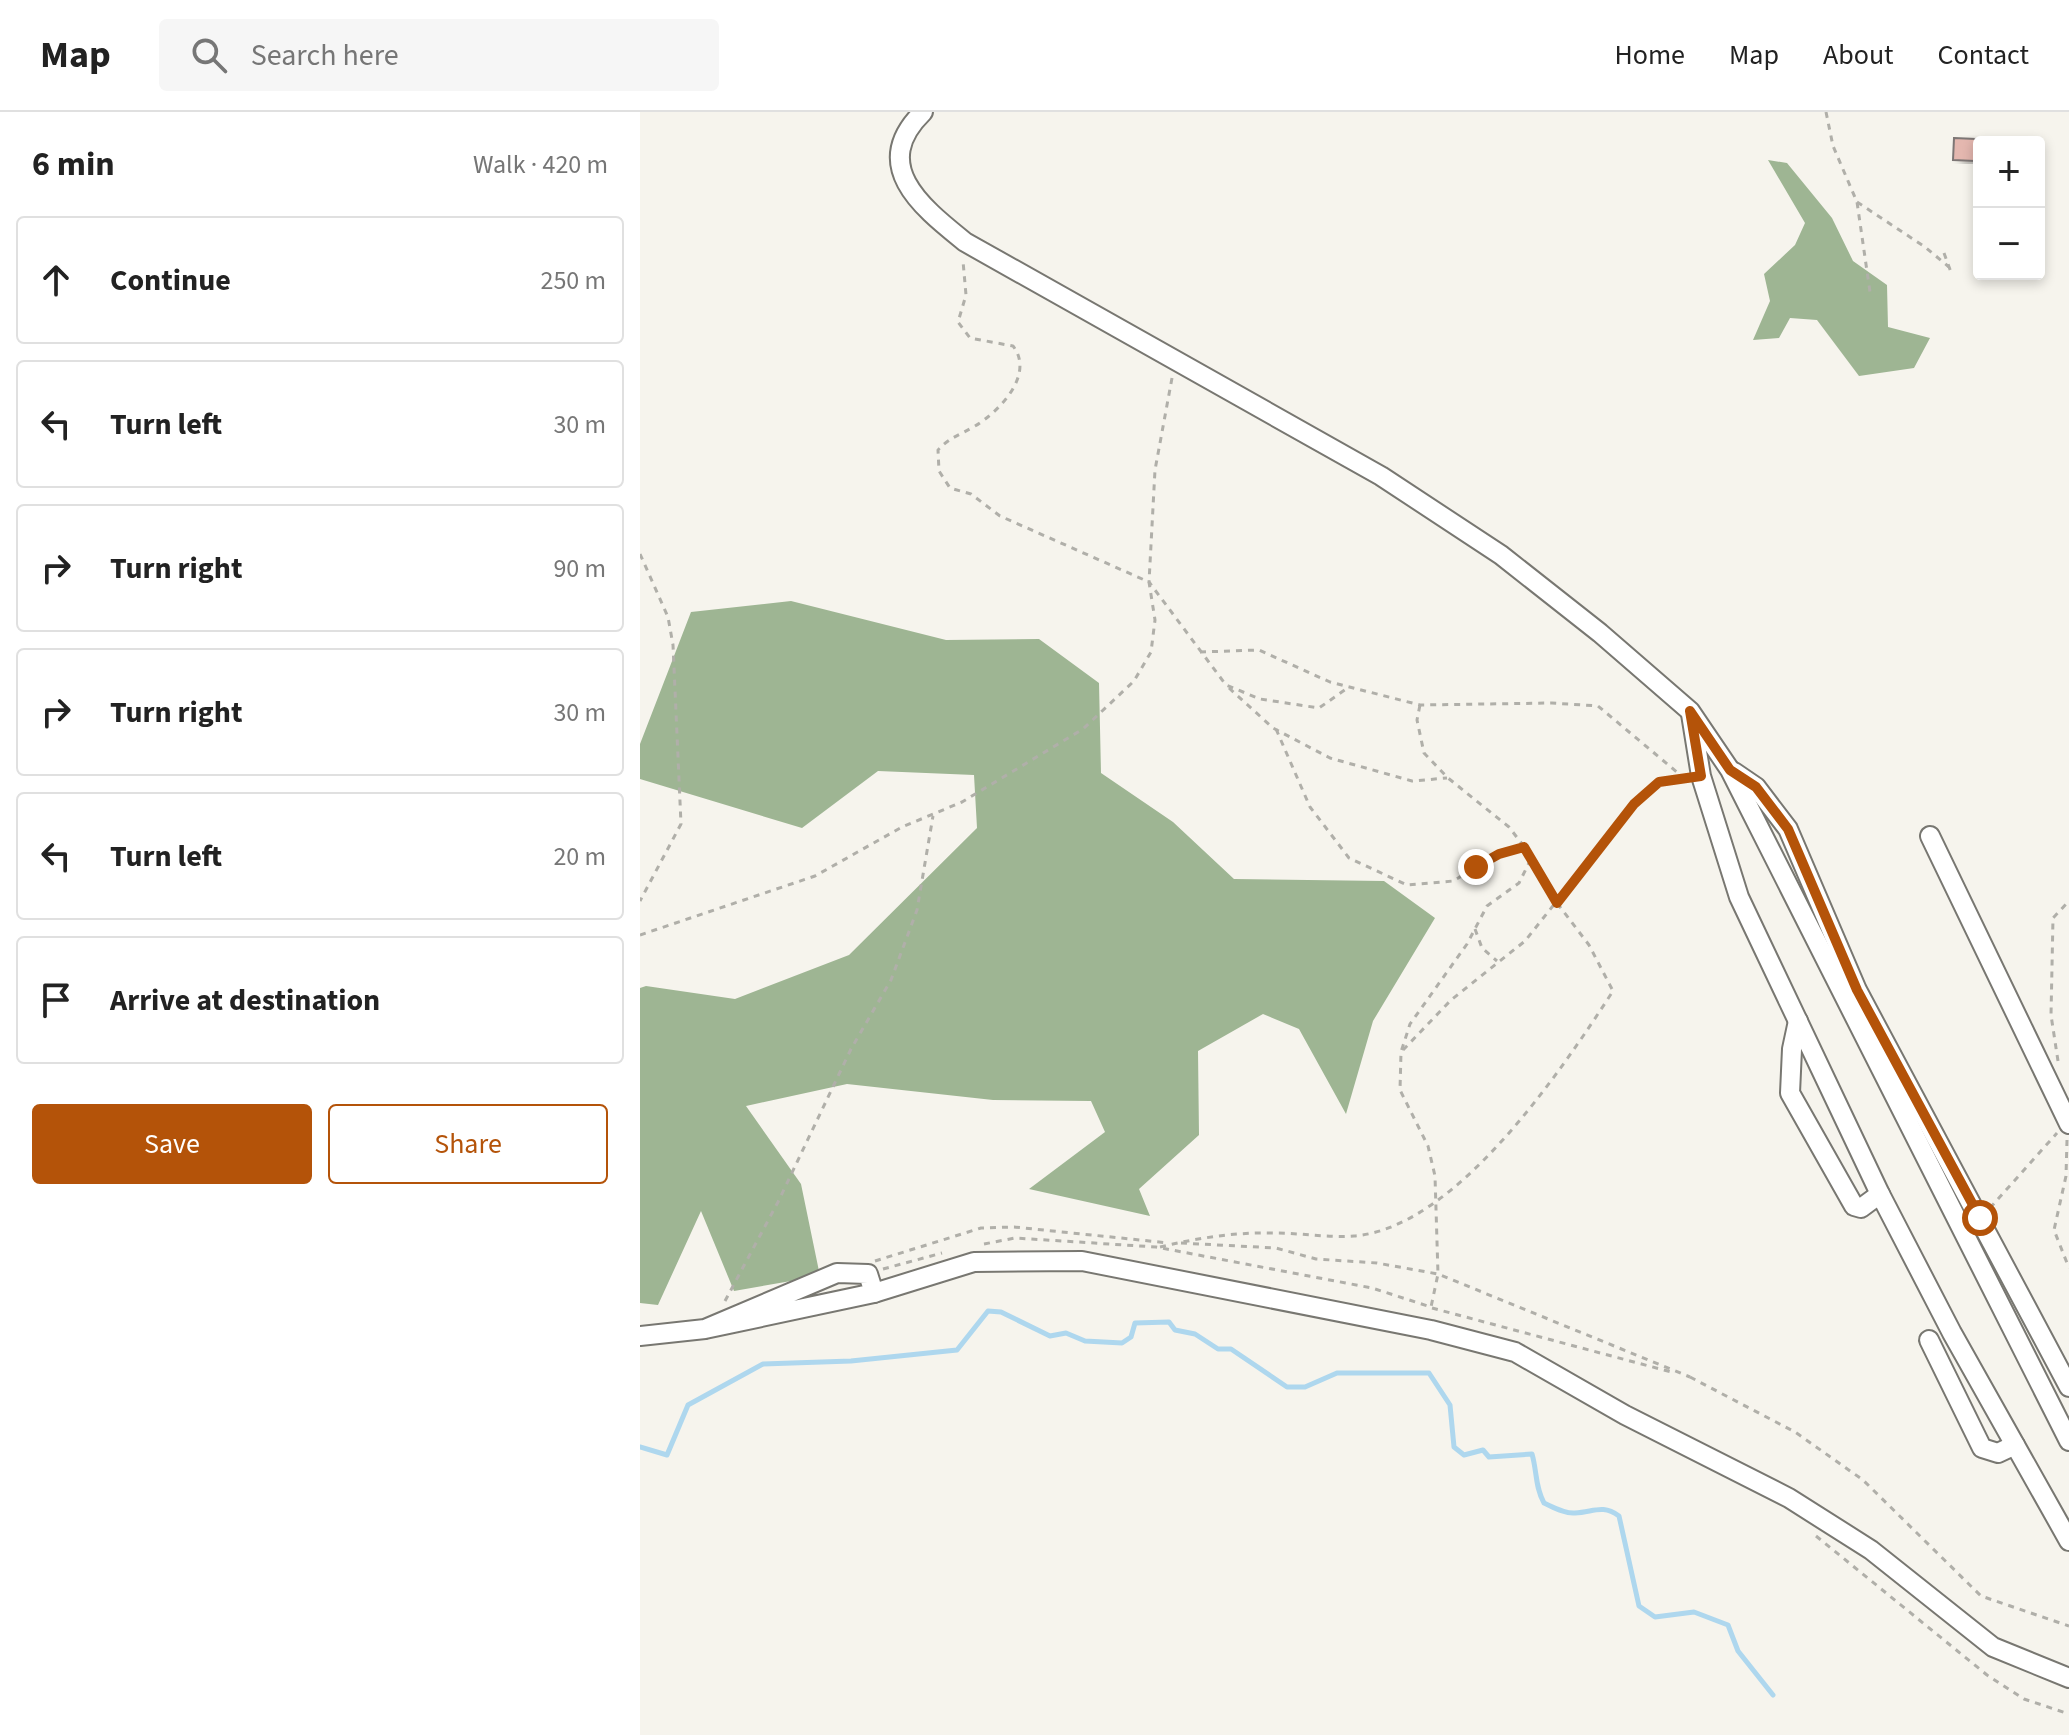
<!DOCTYPE html>
<meta charset="utf-8">
<style>
:root{--surface:#fff;--page:#f6f6f6;--text:#222;--muted:#767676;--line:#e0e0e0;--accent:#b45309}
body{margin:0;font-family:"Source Sans 3",sans-serif;background:var(--page);color:var(--text)}
.controls{position:absolute;right:24px;top:24px;display:grid;overflow:hidden;border-radius:8px;box-shadow:0 4px 12px #0003}
.controls button{width:72px;height:72px;display:grid;place-items:center;padding:0;border:0;border-bottom:2px solid var(--line);background:var(--surface);color:var(--text);font:40px sans-serif}
.stop{position:absolute;width:24px;height:24px;margin:-18px;border:6px solid #b45309;border-radius:50%;background:#fff}
.stop.end{background:#b45309;border-color:#fff;box-shadow:0 2px 8px #0008}
.list{margin:0;padding:0;list-style:none}
h2{display:flex;justify-content:space-between;align-items:center;height:104px;margin:0;padding:0 32px;font-size:34px}
h2 small{font-size:26px;font-weight:400;color:var(--muted)}
.list li{display:grid;grid-template-columns:52px 1fr auto;gap:24px;align-items:center;box-sizing:border-box;height:128px;margin:0 16px 16px;padding:0 16px;border:2px solid var(--line);border-radius:8px}
.list b{display:block;font-size:30px;white-space:nowrap}
.list em{font-size:26px;font-style:normal;color:var(--muted)}
.actions{display:flex;gap:16px;padding:24px 32px}
.actions a{flex:1;padding:18px 0;border:2px solid var(--accent);border-radius:8px;text-align:center;font-size:28px;color:var(--accent)}
.actions .main{background:var(--accent);color:#fff}
.icon{flex:none;width:44px;height:44px;fill:none;stroke:currentColor;stroke-width:2;stroke-linecap:round;stroke-linejoin:round}
.map{position:relative;flex:none;width:1429px;height:1623px;overflow:hidden}
header{display:flex;align-items:center;gap:48px;box-sizing:border-box;height:112px;padding:0 40px;background:var(--surface);border-bottom:2px solid var(--line)}
header strong{font-size:38px}
nav{display:flex;gap:44px;margin-inline-start:auto;font-size:28px}
.search{width:560px;height:72px;background:var(--page);display:flex;align-items:center;gap:20px;box-sizing:border-box;padding:0 28px;border-radius:8px;color:var(--muted);font-size:30px}
main{display:flex}
aside{flex:1;background:var(--surface)}
.map>svg:first-child{display:block}
</style>
<header>
<strong>Map</strong>
<div class="search"><svg class="icon" aria-label="search" viewBox="0 0 24 24"><circle cx="10" cy="10" r="6"/><path d="M15 15l6 6"/></svg>Search here</div>
<nav><a>Home</a><a>Map</a><a>About</a><a>Contact</a></nav>
</header>
<main>
<aside>
<h2>6 min<small>Walk · 420 m</small></h2>
<ul class="list">
<li><svg class="icon" aria-label="ahead" viewBox="0 0 24 24"><path d="M12 20V5M6 11l6-6 6 6"/></svg><div><b>Continue</b></div><em>250 m</em></li>
<li><svg class="icon" aria-label="left" viewBox="0 0 24 24"><path d="M17 20v-9H6M10 6l-5 5 5 5"/></svg><div><b>Turn left</b></div><em>30 m</em></li>
<li><svg class="icon" aria-label="right" viewBox="0 0 24 24"><path d="M7 20v-9h11M14 6l5 5-5 5"/></svg><div><b>Turn right</b></div><em>90 m</em></li>
<li><svg class="icon" aria-label="right" viewBox="0 0 24 24"><path d="M7 20v-9h11M14 6l5 5-5 5"/></svg><div><b>Turn right</b></div><em>30 m</em></li>
<li><svg class="icon" aria-label="left" viewBox="0 0 24 24"><path d="M17 20v-9H6M10 6l-5 5 5 5"/></svg><div><b>Turn left</b></div><em>20 m</em></li>
<li><svg class="icon" aria-label="arrive" viewBox="0 0 24 24"><path d="M6 21V4h12l-3 4 3 4H6"/></svg><div><b>Arrive at destination</b></div></li>
</ul>
<div class="actions"><a class="main">Save</a><a>Share</a></div>
</aside>
<div class="map">
<svg width="1429" height="1623" viewBox="0 0 1429 1623">
<defs>
<filter id="shadow"><feDropShadow dx="9" dy="5" stdDeviation="4" flood-color="#0004"/></filter>
</defs>
<rect width="100%" height="100%" fill="#f6f4ed"/>
<g fill="#9eb593">
<polygon points="1128,48 1147,51 1192,106 1213,149 1247,173 1248,215 1290,226 1274,256 1219,264 1177,208 1150,206 1139,226 1113,228 1130,189 1124,162 1155,133 1165,111"/>
<polygon points="151,489 306,528 399,527 459,571 461,661 533,710 594,767 744,769 795,806 733,909 706,1002 659,917 623,902 558,939 559,1023 499,1077 510,1104 389,1077 465,1020 451,989 353,988 207,972 106,994 161,1072 180,1164 94,1179 61,1099 18,1193 0,1191 0,876 6,874 95,887 209,843 337,716 334,663 238,659 162,716 0,667 0,632 51,500"/>
</g>
<g fill="none" stroke-linecap="round" stroke-linejoin="round">
<path stroke="#aed7ee" stroke-width="5" d="M0 1335 27 1343 48 1293 123 1252 211 1249 317 1238 348 1199 361 1200 410 1224 426 1221 445 1229 482 1231 491 1225 495 1211 529 1210 535 1218 555 1222 578 1237H591L647 1275H665L697 1261H789L810 1293 814 1335 824 1343 843 1338 849 1345 892 1342C897 1359 895 1375 904 1391 913 1395 925 1402 935 1401 954 1400 962 1392 979 1404L999 1494 1015 1505 1054 1500 1088 1513 1098 1539 1133 1583"/>
</g>
<polygon fill="#e4b7af" stroke="#7d7674" stroke-width="2" filter="url(#shadow)" points="1314,26 1336,27 1335,49 1313,48"/>
<g fill="none" stroke-linecap="round" stroke-linejoin="round">
<defs>
<g id="minor">
<path d="M283 0C228 54 283 96 325 130L741 364 861 443 960 521 1050 599 1090 658 1429 1329"/>
<polyline points="1051,602 1061,664 1099,785 1240,1082 1312,1221 1429,1429"/>
<polyline points="1094,660 1116,675 1148,717 1217,878 1429,1275"/>
<polyline points="1290,724 1429,1012"/>
<polyline points="1158,909 1152,937 1150,981 1214,1094 1221,1096 1240,1082"/>
<polyline points="234,1181 334,1150 442,1149 791,1218 875,1240 985,1303 1149,1386 1231,1438 1353,1535 1429,1566"/>
<polyline points="0,1224 65,1217 234,1181 228,1162 197,1161 65,1217"/>
<polyline points="1289,1228 1342,1336 1358,1341 1375,1333"/>
</g>
</defs>
<use href="#minor" stroke="#787771" stroke-width="22"/>
<g stroke="#b0afa9" stroke-width="3" stroke-dasharray="6 6" stroke-linecap="butt">
<polyline points="1186,0 1193,34 1217,90 1230,180"/>
<polyline points="1217,90 1285,135 1309,155"/>
<polyline points="1304,141 1312,163"/>
<polyline points="532,266 515,358 509,470 586,573 620,587 679,596 709,575"/>
<polyline points="0,442 28,505 33,533 41,712 0,789"/>
<polyline points="560,540 619,538 690,570 780,593 912,591 958,594 1044,666"/>
<polyline points="589,576 633,616 690,646 772,669 807,666"/>
<polyline points="636,617 670,695 709,746 767,773 813,769 859,742 884,735"/>
<polyline points="835,817 842,836 857,849"/>
<path d="M0 823 175 764 262 715 322 690 443 617 494 569 511 540 515 508 509 470 360 404 331 382 310 376 299 359 298 338C310 325 320 323 335 314 360 299 395 262 373 234L330 226 318 210 326 183 323 149"/>
<polyline points="763,938 811,888 885,829 994,692 1019,670 1043,667"/>
<polyline points="1418,949 1411,903 1413,806 1429,789"/>
<polyline points="1427,1028 1426,1064 1414,1118 1429,1156"/>
<polyline points="1350,1096 1417,1021"/>
<polyline points="541,1131 636,1136 676,1147 737,1151 798,1162 1050,1265"/>
<polyline points="344,1132 375,1126 516,1135 732,1176 791,1195 798,1162 795,1064 788,1034 760,978 761,940 770,912 827,832 847,794 879,771 892,745"/>
<path d="M520 1135C558 1126 595 1120 634 1121 661 1121 688 1126 714 1124 816 1116 921 959 973 879L949 833 917 791 892 745 869 715 808 666 784 641 777 608 780 593"/>
<polyline points="235,1149 341,1116 374,1115 529,1131"/>
<polyline points="243,1157 302,1141"/>
<polyline points="85,1189 138,1090 211,937 251,868 277,798 293,704"/>
<polyline points="792,1196 1035,1261"/>
<polyline points="1050,1265 1155,1320 1223,1368 1341,1484 1429,1514"/>
<polyline points="1176,1424 1347,1563 1384,1587 1429,1602"/>
</g>
<use href="#minor" stroke="#fff" stroke-width="18"/>
</g>
<g fill="none" stroke-linecap="round" stroke-linejoin="round">
<polyline stroke="#b45309" stroke-width="10" points="836,755 859,742 884,735 917,791 994,692 1019,670 1061,664 1050,599 1090,658 1116,675 1148,717 1217,878 1340,1106"/>
</g>
</svg>
<div class="controls">
<button>+</button>
<button>−</button>
</div>
<div class="stop" style="left:1340px;top:1106px"></div>
<div class="stop end" style="left:836px;top:755px"></div>
</div>
</main>
